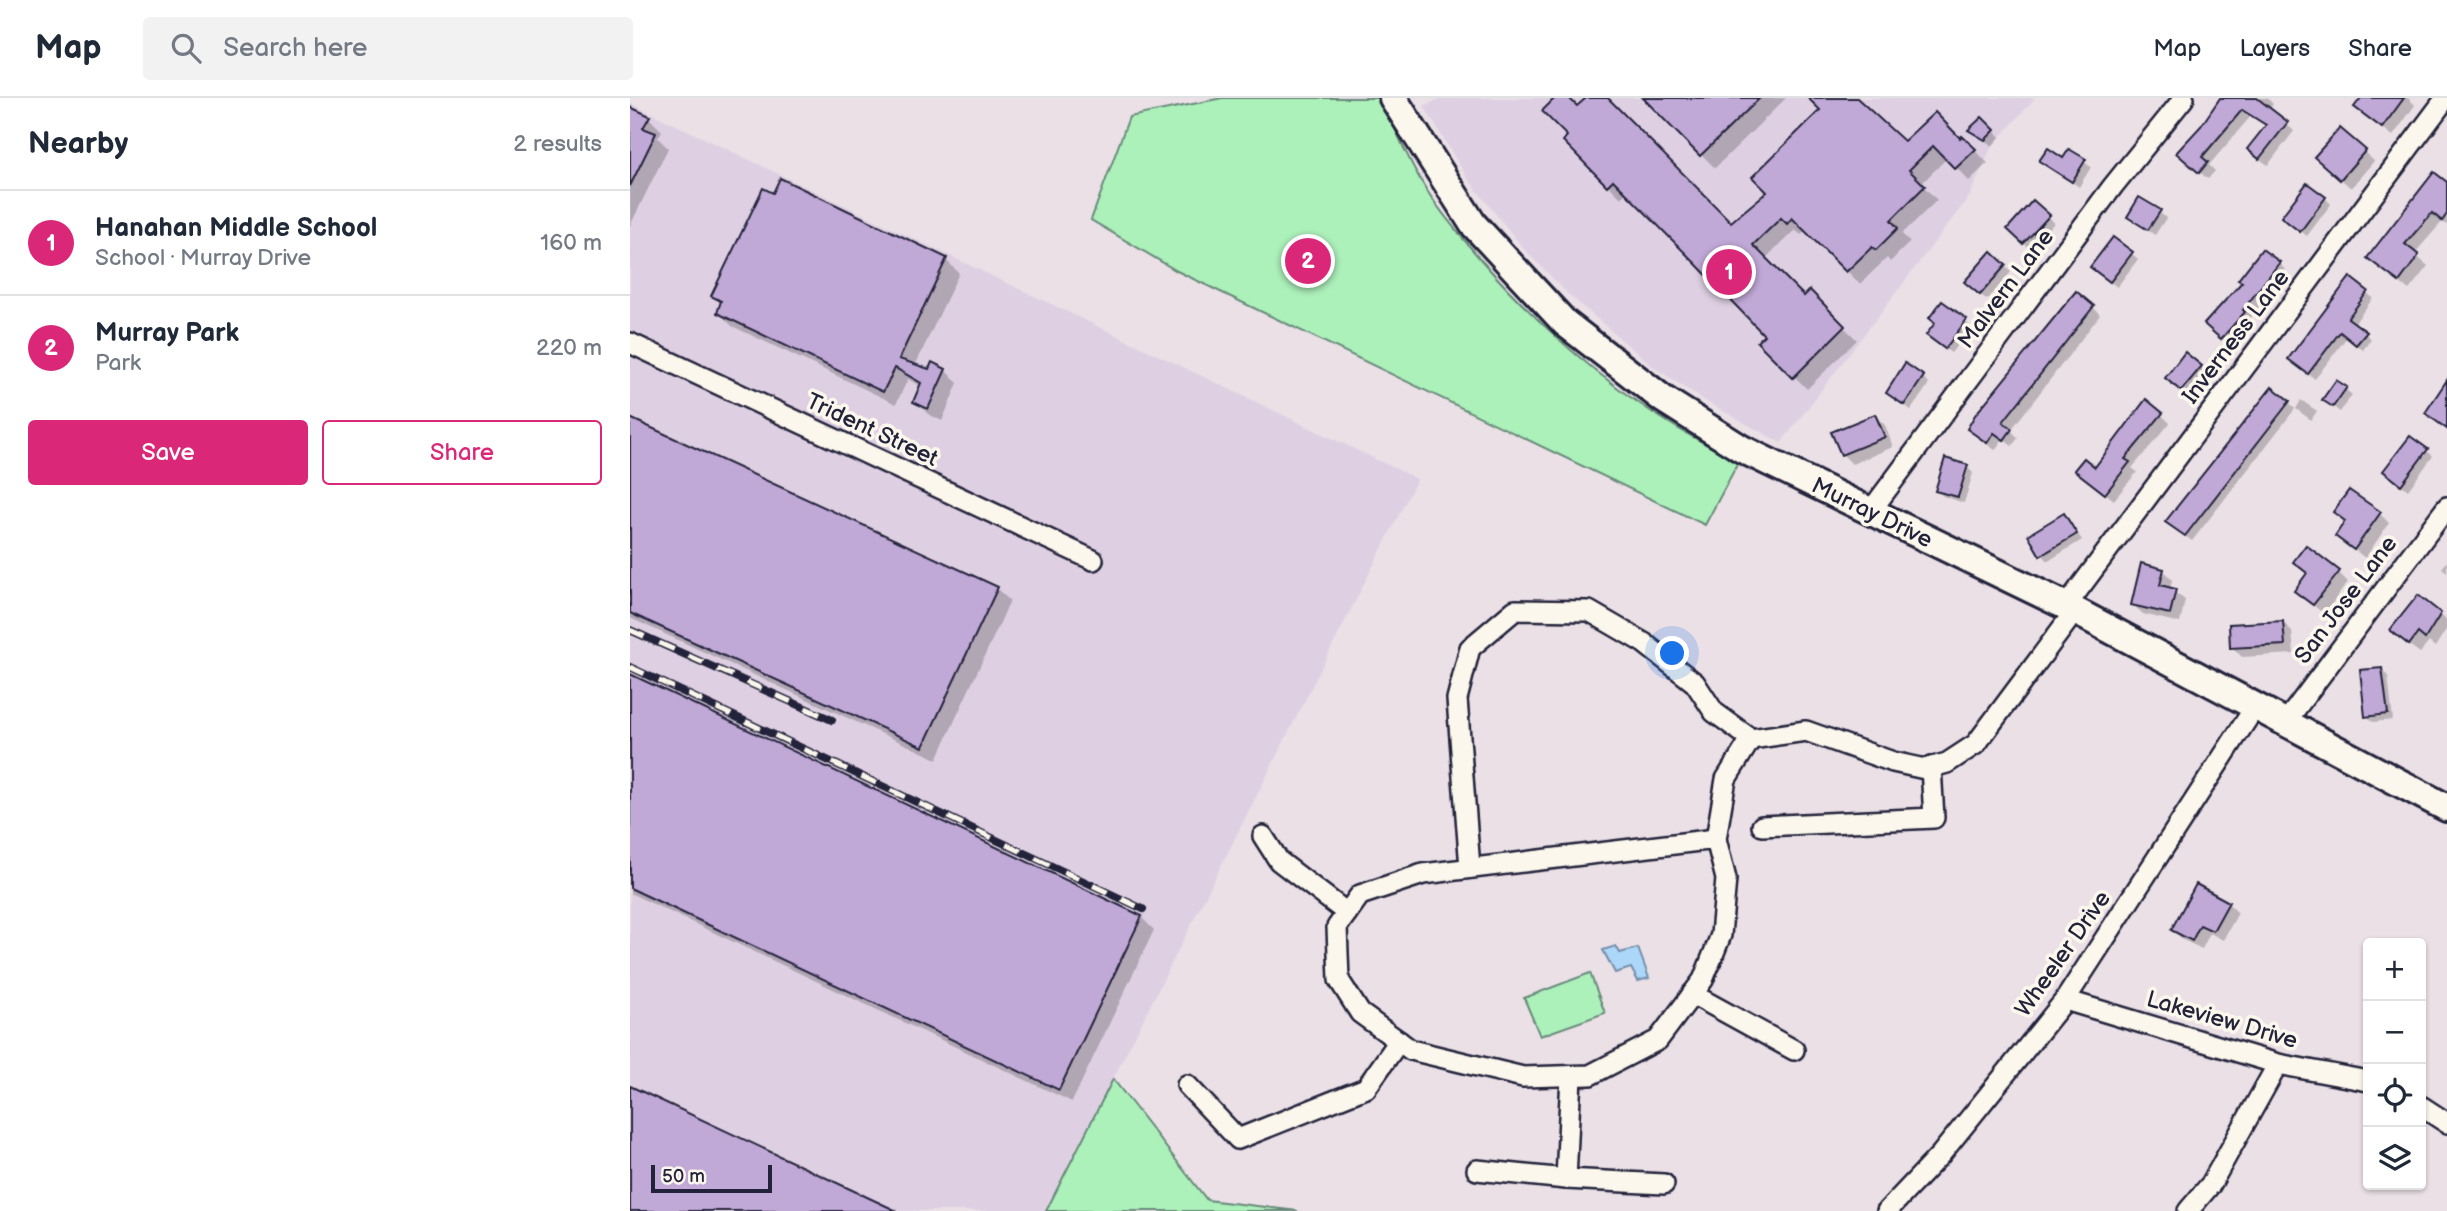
<!DOCTYPE html>
<meta charset="utf-8">
<style>
:root{--surface:#fff;--page:#f2f2f3;--text:#1f2937;--muted:#747a83;--line:#e0e1e3;--accent:#db2777}
body{margin:0;font-family:"Balsamiq Sans",sans-serif;background:var(--page);color:var(--text)}
.controls{position:absolute;right:21px;bottom:21px;display:grid;overflow:hidden;border-radius:7px;box-shadow:0 2px 5px #0004}
.controls button{width:63px;height:63px;display:grid;place-items:center;padding:0;border:0;border-bottom:2px solid var(--line);background:var(--surface);color:var(--text);font:35px sans-serif}
.scale{position:absolute;left:21px;bottom:18px;width:121px;box-sizing:border-box;padding-left:7px;border:4px solid #22223b;border-top:0;font-size:19px;line-height:24px;white-space:nowrap;color:#22223b;-webkit-text-stroke:5px #fbf7ec;paint-order:stroke}
.you{position:absolute;left:1043px;top:556px;width:24px;height:24px;margin:-18px;border:5px solid #fff;border-radius:50%;background:#1a73e8;box-shadow:0 0 0 10px #1a73e833}
.badge{display:grid;place-items:center;width:46px;height:46px;border-radius:50%;background:var(--accent);color:#fff;font-size:23px;font-weight:700}
.pin{position:absolute;translate:-50% -50%;border:4px solid #fff;box-shadow:0 2px 7px #0006}
.list{margin:0;padding:0;list-style:none}
h2{display:flex;justify-content:space-between;align-items:center;height:91px;margin:0;padding:0 28px;font-size:30px}
h2 small{font-size:23px;font-weight:400;color:var(--muted)}
.list li{display:grid;grid-template-columns:46px 1fr auto;gap:21px;align-items:center;box-sizing:border-box;height:105px;padding:0 28px;border-top:2px solid var(--line)}
.list b{display:block;font-size:26px;white-space:nowrap}
.list p{margin:0;font-size:23px;white-space:nowrap;color:var(--muted)}
.list em{font-size:23px;font-style:normal;color:var(--muted)}
.actions{display:flex;gap:14px;padding:21px 28px}
.actions a{flex:1;padding:16px 0;border:2px solid var(--accent);border-radius:7px;text-align:center;font-size:24px;color:var(--accent)}
.actions .main{background:var(--accent);color:#fff}
.icon{flex:none;width:38px;height:38px;fill:none;stroke:currentColor;stroke-width:2;stroke-linecap:round;stroke-linejoin:round}
.map{position:relative;flex:none;width:1817px;height:1113px;overflow:hidden}
header{display:flex;align-items:center;gap:42px;box-sizing:border-box;height:98px;padding:0 35px;background:var(--surface);border-bottom:2px solid var(--line)}
header strong{font-size:33px}
nav{display:flex;gap:38px;margin-inline-start:auto;font-size:24px}
.search{width:490px;height:63px;background:var(--page);display:flex;align-items:center;gap:18px;box-sizing:border-box;padding:0 24px;border-radius:7px;color:var(--muted);font-size:26px}
main{display:flex}
aside{flex:1;background:var(--surface)}
.map>svg:first-child{display:block}
</style>
<header>
<strong>Map</strong>
<div class="search"><svg class="icon" aria-label="search" viewBox="0 0 24 24"><circle cx="10" cy="10" r="6"/><path d="M15 15l6 6"/></svg>Search here</div>
<nav><a>Map</a><a>Layers</a><a>Share</a></nav>
</header>
<main>
<aside>
<h2>Nearby<small>2 results</small></h2>
<ul class="list">
<li><span class="badge">1</span><div><b>Hanahan Middle School</b><p>School · Murray Drive</p></div><em>160 m</em></li>
<li><span class="badge">2</span><div><b>Murray Park</b><p>Park</p></div><em>220 m</em></li>
</ul>
<div class="actions"><a class="main">Save</a><a>Share</a></div>
</aside>
<div class="map">
<svg width="1817" height="1113" viewBox="0 0 1817 1113">
<rect width="100%" height="100%" fill="#eae0e6"/>
<filter id="ink" filterUnits="userSpaceOnUse"><feTurbulence type="fractalNoise" baseFrequency=".0143" numOctaves="2"/><feDisplacementMap in="SourceGraphic" scale="14" xChannelSelector="R" yChannelSelector="G"/><feConvolveMatrix kernelMatrix="1 2 1 2 8 2 1 2 1" color-interpolation-filters="sRGB"/></filter>
<g filter="url(#ink)">
<g fill="#ded0e2">
<polygon points="812,0 1405,0 1361,50 1339,99 1151,345 1077,304 1025,270 939,197 894,151 838,81 794,8"/>
<polygon points="0,5 787,381 416,1113 0,1113"/>
</g>
<g fill="#acf0ba" stroke="#67897a" stroke-width="2">
<path d="M592 0H751C765 30 778 63 796 91 811 116 832 139 851 162 924 245 1008 316 1109 363L1075 427 547 173 461 122 499 19Z"/>
<polygon points="960,875 975,915 910,938 894,900"/>
<polygon points="483,981 577,1102 668,1113 416,1113"/>
</g>
<polygon fill="#acd7f8" stroke="#758fac" stroke-width="2" points="986,848 990,855 1008,850 1019,880 1008,883 1001,870 985,875 973,852"/>
<g fill="#0003">
<polygon points="927,0 937,0 947,11 958,0 976,0 1101,127 1139,94 1193,12 1193,0 1225,0 1274,45 1332,41 1358,65 1339,83 1317,60 1291,86 1307,102 1272,136 1280,144 1260,164 1257,160 1230,186 1176,132 1171,137 1165,132 1135,161 1174,200 1180,195 1227,242 1177,291 1130,244 1137,237 997,94 991,100 935,43 940,38"/>
<polygon points="1015,0 1156,0 1085,70"/>
<polygon points="1592,0 1637,0 1643,6 1639,12 1664,33 1638,67 1627,59 1637,29 1621,18 1579,67 1585,73 1578,81 1556,63"/>
<polygon points="1733,0 1778,0 1785,7 1763,38 1727,9"/>
<polygon points="0,11 19,20 32,33 28,40 38,50 0,128"/>
<polygon points="1352,21 1370,39 1362,48 1341,32"/>
<polygon points="1439,53 1461,69 1449,89 1412,63 1434,62"/>
<polygon points="1734,54 1744,63 1721,90 1696,68"/>
<polygon points="1817,86 1817,127 1812,124 1784,156 1798,168 1779,192 1739,160"/>
<polygon points="1695,100 1701,106 1677,138 1653,119"/>
<polygon points="1403,105 1424,125 1400,151 1379,131"/>
<polygon points="1529,114 1536,120 1525,137 1499,118"/>
<polygon points="1501,155 1508,161 1487,189 1469,175"/>
<polygon points="316,162 329,175 285,268 300,273 315,272 328,285 312,323 298,316 285,303 291,289 278,281 266,306 102,228 89,215 92,206 83,197"/>
<polygon points="1649,165 1655,172 1620,221 1598,246 1576,226"/>
<polygon points="1375,168 1381,174 1357,202 1343,190"/>
<polygon points="1720,181 1743,200 1724,226 1741,241 1733,252 1717,239 1685,281 1667,267"/>
<polygon points="1463,209 1470,217 1381,332 1388,340 1382,348 1373,341 1365,352 1347,339 1340,331"/>
<polygon points="1335,223 1341,229 1321,255 1304,242"/>
<polygon points="1571,269 1577,275 1558,298 1543,286"/>
<polygon points="1293,279 1299,286 1281,312 1258,294"/>
<polygon points="1715,291 1722,297 1710,314 1694,302"/>
<polygon points="1671,302 1687,313 1681,322 1666,311"/>
<polygon points="1517,303 1540,325 1502,370 1507,374 1484,402 1455,380 1465,372"/>
<polygon points="1659,304 1665,311 1562,443 1544,430"/>
<polygon points="1245,318 1255,327 1263,349 1222,366 1212,356"/>
<polygon points="0,322 366,490 380,503 307,661 0,520"/>
<polygon points="1796,352 1803,358 1778,392 1761,379"/>
<polygon points="1337,369 1343,375 1334,405 1313,398 1307,392"/>
<polygon points="1705,414 1750,416 1759,425 1735,460 1707,438 1716,425"/>
<polygon points="1434,417 1452,442 1418,463 1412,456"/>
<polygon points="1817,463 1817,474 1812,470"/>
<polygon points="1666,464 1708,474 1718,484 1694,516 1666,493 1678,476"/>
<polygon points="1533,472 1542,482 1540,491 1555,502 1550,525 1513,516 1503,507"/>
<polygon points="1810,516 1817,523 1817,530 1805,549 1799,544 1790,555 1772,542"/>
<polygon points="1653,524 1662,534 1664,556 1612,559 1602,549"/>
<polygon points="1751,571 1758,578 1763,622 1743,624 1737,618"/>
<polygon points="0,578 511,819 524,832 442,1004 0,795"/>
<polygon points="1598,805 1608,815 1593,842 1580,835 1572,851 1553,842 1543,832"/>
</g>
<g fill="#c1a9d7" stroke="#22223b" stroke-width="2">
<polygon points="925,0 939,0 947,8 956,0 978,0 1101,124 1137,94 1122,79 1190,12 1178,0 1227,0 1274,43 1305,14 1330,40 1332,38 1346,51 1325,71 1303,48 1279,72 1295,88 1261,122 1268,130 1246,152 1242,149 1216,174 1162,120 1157,126 1151,120 1123,147 1174,198 1180,192 1215,228 1163,280 1127,244 1134,237 1067,167 983,82 977,88 933,43 937,38 912,13"/>
<polygon points="1013,0 1130,0 1070,58"/>
<polygon points="1590,0 1627,0 1658,24 1629,61 1617,51 1636,27 1612,12 1572,59 1578,64 1569,75 1546,55 1571,28"/>
<polygon points="1731,0 1774,0 1752,30 1724,9"/>
<polygon points="0,9 20,18 13,30 26,35 0,88"/>
<polygon points="1352,19 1365,32 1355,42 1338,32"/>
<polygon points="1710,30 1736,52 1710,82 1684,59"/>
<polygon points="1418,50 1433,60 1439,51 1456,61 1442,84 1409,63"/>
<polygon points="1804,74 1817,84 1817,116 1812,123 1802,115 1775,146 1789,157 1769,184 1737,160"/>
<polygon points="150,80 317,160 269,261 299,271 302,264 316,271 298,311 283,304 291,285 265,270 253,294 87,215 91,203 81,198 133,90 143,95"/>
<polygon points="1677,85 1696,99 1670,134 1651,119"/>
<polygon points="1509,99 1531,112 1518,132 1497,119"/>
<polygon points="1403,102 1420,117 1393,146 1377,131"/>
<polygon points="1483,139 1503,154 1480,184 1460,169"/>
<polygon points="1632,151 1650,164 1613,212 1615,214 1591,241 1574,226 1612,184 1608,182"/>
<polygon points="1361,153 1376,167 1350,197 1334,184"/>
<polygon points="1720,179 1738,193 1718,220 1737,234 1726,247 1710,234 1678,276 1658,261"/>
<polygon points="1446,193 1464,208 1373,324 1382,331 1374,342 1364,335 1357,345 1337,331 1345,317"/>
<polygon points="1312,203 1337,221 1315,251 1296,237 1305,225 1299,220"/>
<polygon points="1555,254 1572,268 1551,293 1535,280"/>
<polygon points="1275,265 1294,278 1274,307 1256,295"/>
<polygon points="1706,282 1717,289 1703,309 1692,302"/>
<polygon points="1817,282 1817,331 1795,315"/>
<polygon points="1642,289 1660,303 1555,438 1535,424"/>
<polygon points="1516,301 1533,315 1495,361 1500,364 1475,396 1444,372 1454,360 1465,369"/>
<polygon points="1245,316 1255,339 1211,357 1201,334"/>
<polygon points="0,320 368,489 293,649 0,515"/>
<polygon points="1780,338 1798,351 1771,387 1753,373"/>
<polygon points="1315,360 1338,367 1328,399 1305,393"/>
<polygon points="1719,392 1751,414 1724,452 1705,438 1715,423 1703,414"/>
<polygon points="1434,415 1447,436 1410,458 1398,437"/>
<polygon points="1676,447 1710,473 1683,507 1664,493 1677,475 1663,464"/>
<polygon points="1511,465 1534,471 1530,487 1546,491 1540,516 1501,507"/>
<polygon points="1788,497 1811,515 1795,541 1788,535 1779,547 1760,532"/>
<polygon points="1653,523 1655,547 1600,550 1599,526"/>
<polygon points="1752,570 1758,616 1735,619 1730,572"/>
<polygon points="0,576 512,818 429,992 0,790"/>
<polygon points="1566,786 1599,804 1583,833 1570,827 1562,843 1541,832"/>
<polygon points="0,988 267,1113 0,1113"/>
</g>
<g fill="none" stroke-linecap="round" stroke-linejoin="round">
<defs>
<g id="street">
<polyline points="0,245 463,462"/>
<polyline points="1240,414 1483,88 1554,0"/>
<polyline points="1436,508 1816,0"/>
<polyline points="1655,625 1817,409"/>
<polyline points="1132,728 1304,720 1301,669"/>
<polyline points="633,738 649,763 717,815"/>
<polygon points="1086,741 1096,781 1091,837 1073,882 1028,942 960,977 893,979 781,952 730,915 709,882 707,829 730,797 793,776"/>
<polyline points="1086,741 1096,681 1121,641"/>
<polyline points="840,770 827,601 840,550 885,512 959,513 1014,545 1065,585 1084,614 1121,641 1176,633 1263,664 1295,671 1317,665 1346,646 1445,513"/>
<polyline points="1062,896 1164,952"/>
<polyline points="1435,902 1648,966 1738,983"/>
<polyline points="557,987 608,1041 736,990 769,943"/>
<polyline points="1791,1008 1817,1025"/>
<polyline points="847,1072 936,1081 941,978"/>
<polyline points="936,1081 1034,1086"/>
<polyline points="1257,1113 1311,1056 1435,902 1625,609"/>
<polyline points="1558,1113 1581,1086 1648,966"/>
</g>
<polyline id="secondary" points="763,0 843,126 935,225 1033,301 1112,351 1436,508 1817,710"/>
</defs>
<use href="#street" stroke="#22223b" stroke-width="24"/>
<use href="#secondary" stroke="#22223b" stroke-width="32"/>
<use href="#street" stroke="#fbf7ec" stroke-width="19"/>
<use href="#secondary" stroke="#fbf7ec" stroke-width="26"/>
<defs>
<g id="rail">
<polyline points="0,532 202,622"/>
<polyline points="0,569 513,811"/>
</g>
</defs>
<use href="#rail" stroke="#22223b" stroke-width="8"/>
<use href="#rail" stroke="#fbf7ec" stroke-width="5" stroke-dasharray="16" stroke-linecap="butt"/>
</g>
</g>
<g text-anchor="middle" dominant-baseline="central" stroke-width="7" stroke-linejoin="round" paint-order="stroke">
<g font-size="23" fill="#22223b" stroke="#fbf7ec">
<text transform="translate(1376 191) rotate(-53)">Malvern Lane</text>
<text transform="translate(1606 239) rotate(-53)">Inverness Lane</text>
<text transform="translate(242 332) rotate(25)">Trident Street</text>
<text transform="translate(1242 415) rotate(26)">Murray Drive</text>
<text transform="translate(1716 502) rotate(-53)">San Jose Lane</text>
<text transform="translate(1433 856) rotate(-55)">Wheeler Drive</text>
<text transform="translate(1592 922) rotate(16)">Lakeview Drive</text>
</g>
</g>
</svg>
<div class="controls">
<button>+</button>
<button>−</button>
<button><svg class="icon" aria-label="locate" viewBox="0 0 24 24"><circle cx="12" cy="12" r="6"/><path d="M12 2v4M12 18v4M2 12h4M18 12h4"/></svg></button>
<button><svg class="icon" aria-label="layers" viewBox="0 0 24 24"><path d="M12 4l9 5-9 5-9-5zM3 14l9 5 9-5"/></svg></button>
</div>
<div class="scale">50 m</div>
<div class="you"></div>
<div class="pin badge" style="left:1099px;top:174px">1</div>
<div class="pin badge" style="left:678px;top:163px">2</div>
</div>
</main>
